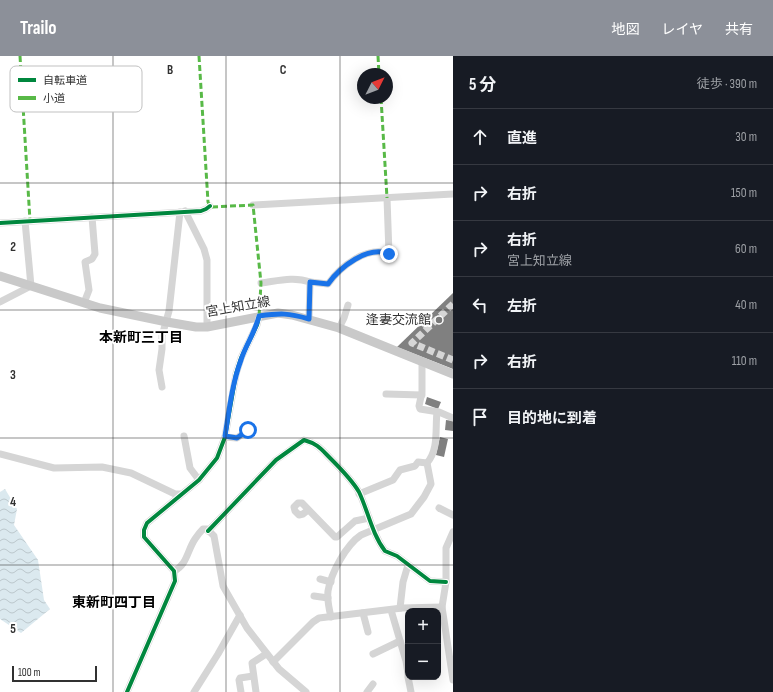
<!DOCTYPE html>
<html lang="ja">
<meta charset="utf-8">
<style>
:root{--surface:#171b24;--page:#20242c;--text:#f1f3f6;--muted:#9ea1a6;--line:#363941;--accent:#8c9099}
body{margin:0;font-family:"Sofia Sans Condensed","Noto Sans JP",sans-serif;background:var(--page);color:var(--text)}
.controls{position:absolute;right:12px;bottom:12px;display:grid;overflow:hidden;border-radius:8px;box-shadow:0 4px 16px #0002}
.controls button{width:36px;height:36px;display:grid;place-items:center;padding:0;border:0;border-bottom:1px solid var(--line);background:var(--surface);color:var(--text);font:20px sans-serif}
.compass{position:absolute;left:357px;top:12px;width:36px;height:36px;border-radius:50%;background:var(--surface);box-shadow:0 4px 16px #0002;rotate:48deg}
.scale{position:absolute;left:12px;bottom:10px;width:85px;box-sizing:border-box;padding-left:4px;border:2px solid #313131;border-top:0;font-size:11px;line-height:14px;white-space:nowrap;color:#313131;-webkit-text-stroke:3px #fff;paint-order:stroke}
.stop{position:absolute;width:12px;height:12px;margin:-9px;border:3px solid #1a73e8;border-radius:50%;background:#fff}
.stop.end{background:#1a73e8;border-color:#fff;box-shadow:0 1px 4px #0008}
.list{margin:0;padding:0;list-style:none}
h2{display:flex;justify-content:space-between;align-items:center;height:52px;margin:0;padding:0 16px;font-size:17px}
h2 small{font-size:13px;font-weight:400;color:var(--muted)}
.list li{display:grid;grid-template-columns:26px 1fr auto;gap:12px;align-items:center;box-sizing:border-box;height:56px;padding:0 16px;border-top:1px solid var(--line)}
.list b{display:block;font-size:15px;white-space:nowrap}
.list p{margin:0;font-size:13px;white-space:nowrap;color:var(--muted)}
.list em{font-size:13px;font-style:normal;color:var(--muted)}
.icon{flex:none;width:22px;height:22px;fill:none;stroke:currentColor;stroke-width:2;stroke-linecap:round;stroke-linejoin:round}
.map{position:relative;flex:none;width:453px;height:636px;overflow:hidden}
header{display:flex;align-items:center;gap:24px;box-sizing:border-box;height:56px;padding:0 20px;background:var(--accent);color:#fff}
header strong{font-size:19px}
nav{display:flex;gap:22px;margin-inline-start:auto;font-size:14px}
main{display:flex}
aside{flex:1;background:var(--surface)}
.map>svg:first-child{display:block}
</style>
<header>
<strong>Trailo</strong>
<nav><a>地図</a><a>レイヤ</a><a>共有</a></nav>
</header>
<main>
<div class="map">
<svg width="453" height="636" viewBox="0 0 453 636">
<defs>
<pattern id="water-waves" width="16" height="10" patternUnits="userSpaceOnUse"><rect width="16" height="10" fill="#dbe9ef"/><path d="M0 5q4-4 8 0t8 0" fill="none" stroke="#bcc8cd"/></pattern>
</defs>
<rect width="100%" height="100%" fill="#fff"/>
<polygon fill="url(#water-waves)" points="5,433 17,453 14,469 38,504 44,544 50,553 21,577 0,563 0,436"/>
<g fill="#808080">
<polygon points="453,237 453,313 397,291"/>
<polygon points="427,341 441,346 438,353 425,348"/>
<polygon points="446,364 453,365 453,375 445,374"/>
<polygon points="440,381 448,383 444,401 436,399"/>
</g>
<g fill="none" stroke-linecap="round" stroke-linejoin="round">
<polyline stroke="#d6d6d6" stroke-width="7" stroke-dasharray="7 3.5" stroke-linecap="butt" points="453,248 412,287 453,304"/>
<g stroke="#d5d5d5" stroke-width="7">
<polyline points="253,149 453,138"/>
<polyline points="185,155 204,193 207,204 207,271"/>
<polyline points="0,167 201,155 206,153 210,150"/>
<path d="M310 226 328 228C340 211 367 189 389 198L387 142"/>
<path d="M261 227C277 225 294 220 310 226L309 263"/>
<polyline points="0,246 31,230 25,165"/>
<polyline points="84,247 89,234 85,206 92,203 95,198 92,161"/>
<polyline points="339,272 344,262 348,249"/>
<polyline points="422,306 422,336 419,350 420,353 439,356 453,362"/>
<polyline points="162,331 159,314 162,293 162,280 169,255 180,156"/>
<polyline points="386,338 422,339"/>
<polyline points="184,380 190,412 199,424"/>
<polyline points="225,381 237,382 248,374"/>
<polyline points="0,398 54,412 102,411 131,417 175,438 181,438"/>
<path d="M427 407C439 393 435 373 437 356"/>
<polyline points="439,452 453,459"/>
<polyline points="308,454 303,458 299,459 295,455 294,451 298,447 302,447 335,481 337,481 355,465 369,462"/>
<path d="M208 475 276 404 304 384C318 388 321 393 331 403 341 413 352 424 359 436 368 455 372 478 385 495L397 500 430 525 446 526"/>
<polyline points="453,476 446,492 446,526 442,551 453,624"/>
<path d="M174 515C187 509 187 495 195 483 197 480 200 476 203 473H207L214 480 223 530 247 572 279 613 306 636"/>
<polyline points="320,523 331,526"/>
<polyline points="314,540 328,542"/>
<polyline points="400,552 403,526 408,509"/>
<polyline points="391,554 406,605 408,618"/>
<polyline points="363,557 368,576"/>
<path d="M331 561C329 553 327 544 328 535 331 517 346 489 361 479L411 458 424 441 431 428 427 407 418 406 415 410 400 414 393 424 359 438"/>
<polyline points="373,598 400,585"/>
<polyline points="273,606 313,566 319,562 402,552 442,551"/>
<polyline points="408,621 411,636"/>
<polyline points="127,636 175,525 174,515 144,481 144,474 147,467 199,424 217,402 225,381 236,318 241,302 257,269 259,261"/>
<polyline points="194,636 218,598 240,559"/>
<polyline points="241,636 239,624 240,622 253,620"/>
<polyline points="256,636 252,607 266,598"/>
<polyline points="367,636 373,628"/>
</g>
<polyline stroke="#c9c9c9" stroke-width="9" points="0,220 100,252 167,266 196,271 207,271 278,257 292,259 339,272 453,318"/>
<g stroke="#58b947" stroke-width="3" stroke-dasharray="6 3" stroke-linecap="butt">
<polyline points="20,0 30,165"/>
<polyline points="199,0 208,146 210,150 212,151 253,149 261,227 259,261"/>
<polyline points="378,0 379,18"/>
<polyline points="381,42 387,142"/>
</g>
<defs>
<g id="cycleway">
<polyline points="0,167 201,155 206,153 210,150"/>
<path d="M208 475 276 404 304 384C318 388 321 393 331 403 341 413 352 424 359 436 368 455 372 478 385 495L397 500 430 525 446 526"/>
<polyline points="127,636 175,525 174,515 144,481 144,474 147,467 199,424 217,402 225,381 236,318 241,302 257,269 259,261"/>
</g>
</defs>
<use href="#cycleway" stroke="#fff" stroke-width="6"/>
<use href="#cycleway" stroke="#00873e" stroke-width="4"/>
</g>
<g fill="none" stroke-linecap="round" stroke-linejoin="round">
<path stroke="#1a73e8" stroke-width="5" d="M248 374 237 382 225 380C229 355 232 328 241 304 246 288 255 277 259 260 281 257 288 257 309 263L310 226 328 228C340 211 368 189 389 198"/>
</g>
<path fill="none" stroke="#313131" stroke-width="1" stroke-opacity="0.55" d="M113 0V636M226 0V636M340 0V636M0 127H453M0 254H453M0 382H453M0 509H453"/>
<circle fill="#797979" stroke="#fff" stroke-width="1.5" cx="439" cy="264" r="4"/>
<g text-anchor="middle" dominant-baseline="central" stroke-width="4" stroke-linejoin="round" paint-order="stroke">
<g font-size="13" fill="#313131" stroke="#fff">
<text transform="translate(238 251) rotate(-10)">宮上知立線</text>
</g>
<g font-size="13" fill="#313131" stroke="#fff" text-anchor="end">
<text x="431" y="264">逢妻交流館</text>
</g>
<g font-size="14" font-weight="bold" fill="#000" stroke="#fff">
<text x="141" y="281">本新町三丁目</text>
<text x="114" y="546">東新町四丁目</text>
</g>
</g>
<rect x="10" y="10" width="132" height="46" rx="6" fill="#fff" stroke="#c1c1c1" stroke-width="1"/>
<rect x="18" y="22" width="18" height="4" fill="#00873e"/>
<rect x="18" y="40" width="18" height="4" fill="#58b947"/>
<g font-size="11" fill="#313131">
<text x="43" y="28">自転車道</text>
<text x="43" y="46">小道</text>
</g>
<g font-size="13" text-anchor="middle" font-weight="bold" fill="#313131" stroke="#fff" stroke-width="4" stroke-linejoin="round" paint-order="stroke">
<text x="170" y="18">B</text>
<text x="283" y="18">C</text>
<text x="13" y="195">2</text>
<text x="13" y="323">3</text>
<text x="13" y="450">4</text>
<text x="13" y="577">5</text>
</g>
</svg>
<div class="controls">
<button>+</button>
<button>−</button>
</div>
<svg class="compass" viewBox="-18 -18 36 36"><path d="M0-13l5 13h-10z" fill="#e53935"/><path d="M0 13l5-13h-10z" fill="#9ea1a6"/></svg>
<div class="scale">100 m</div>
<div class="stop" style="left:248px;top:374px"></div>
<div class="stop end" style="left:389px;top:198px"></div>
</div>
<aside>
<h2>5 分<small>徒歩 · 390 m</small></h2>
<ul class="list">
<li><svg class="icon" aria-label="ahead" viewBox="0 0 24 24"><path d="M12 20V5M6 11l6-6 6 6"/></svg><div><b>直進</b></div><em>30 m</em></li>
<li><svg class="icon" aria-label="right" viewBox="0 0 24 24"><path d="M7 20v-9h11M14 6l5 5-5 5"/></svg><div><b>右折</b></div><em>150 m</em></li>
<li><svg class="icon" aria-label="right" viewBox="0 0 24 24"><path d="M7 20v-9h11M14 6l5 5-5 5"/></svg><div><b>右折</b><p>宮上知立線</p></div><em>60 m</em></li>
<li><svg class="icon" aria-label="left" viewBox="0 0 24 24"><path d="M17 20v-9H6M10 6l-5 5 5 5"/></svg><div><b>左折</b></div><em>40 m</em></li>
<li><svg class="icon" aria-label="right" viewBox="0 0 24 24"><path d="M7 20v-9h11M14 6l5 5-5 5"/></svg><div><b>右折</b></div><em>110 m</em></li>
<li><svg class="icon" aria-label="arrive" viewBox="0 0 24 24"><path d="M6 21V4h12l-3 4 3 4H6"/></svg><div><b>目的地に到着</b></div></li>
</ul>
</aside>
</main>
